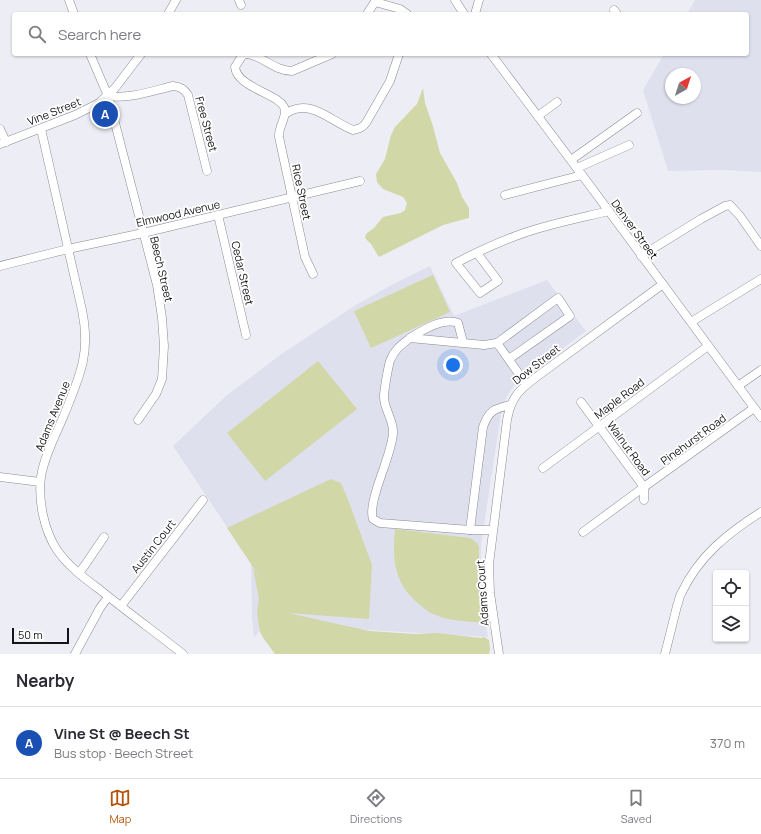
<!DOCTYPE html>
<meta charset="utf-8">
<style>
:root{--surface:#fff;--page:#f7f7f7;--text:#2b2b33;--muted:#7c7c81;--line:#e1e1e2;--accent:#b45309}
body{margin:0;font-family:Manrope,sans-serif;background:var(--page);color:var(--text)}
.controls{position:absolute;right:12px;bottom:12px;display:grid;overflow:hidden;border-radius:4px;box-shadow:0 1px 3px #0004}
.controls button{width:36px;height:36px;display:grid;place-items:center;padding:0;border:0;border-bottom:1px solid var(--line);background:var(--surface);color:var(--text);font:20px sans-serif}
.compass{position:absolute;left:665px;top:68px;width:36px;height:36px;border-radius:50%;background:var(--surface);box-shadow:0 1px 3px #0004;rotate:39deg}
.scale{position:absolute;left:12px;bottom:10px;width:57px;box-sizing:border-box;padding-left:4px;border:2px solid #151517;border-top:0;font-size:11px;line-height:14px;white-space:nowrap;color:#151517;-webkit-text-stroke:3px #fff;paint-order:stroke}
.you{position:absolute;left:453px;top:365px;width:14px;height:14px;margin:-10px;border:3px solid #fff;border-radius:50%;background:#1a73e8;box-shadow:0 0 0 6px #1a73e833}
.badge{display:grid;place-items:center;width:26px;height:26px;border-radius:50%;background:var(--accent);color:#fff;font-size:13px;font-weight:700}
.pin{position:absolute;translate:-50% -50%;border:2px solid #fff;box-shadow:0 1px 4px #0006}
.list{margin:0;padding:0;list-style:none}
h2{display:flex;justify-content:space-between;align-items:center;height:52px;margin:0;padding:0 16px;font-size:17px}
h2 small{font-size:13px;font-weight:400;color:var(--muted)}
.list li{display:grid;grid-template-columns:26px 1fr auto;gap:12px;align-items:center;box-sizing:border-box;height:72px;padding:0 16px;border-top:1px solid var(--line)}
.list b{display:block;font-size:15px;white-space:nowrap}
.list p{margin:0;font-size:13px;white-space:nowrap;color:var(--muted)}
.list em{font-size:13px;font-style:normal;color:var(--muted)}
.icon{flex:none;width:22px;height:22px;fill:none;stroke:currentColor;stroke-width:2;stroke-linecap:round;stroke-linejoin:round}
.map{position:relative;flex:none;width:761px;height:654px;overflow:hidden}
.search{position:absolute;background:var(--surface);box-shadow:0 1px 3px #0004;left:12px;right:12px;top:12px;height:44px;display:flex;align-items:center;gap:10px;box-sizing:border-box;padding:0 14px;border-radius:4px;color:var(--muted);font-size:15px}
.sheet{height:124px;background:var(--surface)}
nav{display:flex;justify-content:space-around;align-items:center;box-sizing:border-box;height:56px;border-top:1px solid var(--line);background:var(--surface);font-size:11px;color:var(--muted)}
nav a{display:grid;justify-items:center;gap:2px}
nav .on{color:var(--accent)}
.map>svg:first-child{display:block}
</style>
<div class="map">
<svg width="761" height="654" viewBox="0 0 761 654">
<rect width="100%" height="100%" fill="#edeef5"/>
<g fill="#dee0ee" fill-rule="evenodd">
<path d="M695 0H761V172L724 170 668 171 643 90 664 54H747V14H687ZM671 74H695V98H671Z"/>
<polygon points="430,266 454,316 547,280 586,331 514,386 507,396 501,414 481,545 481,591 488,637 265,624 254,638 252,617 251,563 173,446 226,396 280,355 354,306 395,283"/>
</g>
<g fill="#d2d7a7">
<polygon points="423,88 425,103 432,123 440,153 457,183 462,197 469,208 469,218 443,225 379,257 371,244 365,238 366,234 374,228 383,217 401,213 405,210 407,203 403,197 383,189 377,182 376,174 385,159 391,135 395,127 417,104"/>
<polygon points="433,275 450,312 371,348 354,311"/>
<polygon points="318,361 357,409 265,481 227,433"/>
<polygon points="331,479 341,483 347,497 372,565 369,619 288,613 369,631 415,634 437,633 481,638 484,637 489,640 490,650 489,654 275,654 264,639 260,632 257,613 259,599 253,568 263,582 227,528"/>
<path d="M395 529 470 538 477 543 479 547V583L481 623C467 621 452 621 438 616 431 614 425 609 420 605 394 584 392 560 395 529Z"/>
</g>
<g fill="none" stroke-linecap="round" stroke-linejoin="round">
<defs>
<g id="minor">
<polyline points="69,0 74,14"/>
<polyline points="239,0 241,5"/>
<polyline points="455,0 464,14"/>
<polyline points="375,2 400,9 407,14"/>
<polyline points="614,10 617,14"/>
<polyline points="168,14 176,0"/>
<polyline points="367,14 376,0"/>
<polyline points="475,14 479,0"/>
<polyline points="90,54 108,96 157,285 162,318 164,346 162,379 156,394 138,420"/>
<path d="M246 54 242 56 235 67C237 89 283 94 285 110 286 118 278 128 279 137L305 257 313 274"/>
<path d="M248 54C264 57 275 71 292 71L332 54"/>
<polyline points="491,54 591,187 761,417"/>
<path d="M108 96C130 99 152 91 173 86 181 87 184 89 188 95L207 171"/>
<path d="M285 114C310 97 330 121 353 130 359 129 362 128 366 123L390 81 399 54"/>
<polyline points="538,116 557,102"/>
<polyline points="0,129 6,142"/>
<path d="M41 129 82 310C91 353 80 376 64 415 56 435 44 456 41 477 38 501 44 530 57 550 68 566 84 578 99 589 126 611 155 632 183 654"/>
<polyline points="0,144 75,115 99,103 115,88 141,54"/>
<polyline points="571,160 637,113"/>
<polyline points="577,168 629,145"/>
<polyline points="505,195 582,175"/>
<polyline points="218,215 246,335"/>
<path d="M477 253 498 281 480 293 456 263C477 252 499 242 521 234 549 224 580 218 609 211"/>
<polyline points="641,256 701,219 725,206 730,205 740,216 761,246"/>
<polyline points="0,266 68,249 143,233 360,181"/>
<polyline points="691,322 761,279"/>
<path d="M410 338C423 330 443 317 458 323L463 342"/>
<polyline points="509,359 570,316 558,298 497,343 526,384"/>
<polyline points="738,386 761,370"/>
<polyline points="581,402 644,487 583,532"/>
<polyline points="543,468 708,346"/>
<polyline points="0,477 40,482"/>
<polyline points="644,500 644,487 754,408"/>
<path d="M470 530 483 427C489 410 494 409 510 405"/>
<path d="M492 530H470L380 523 373 519C367 501 392 456 393 433 394 421 384 409 384 397 384 390 388 368 390 361 394 350 401 345 410 338L484 345 497 343"/>
<polyline points="79,573 85,565 104,537"/>
<polyline points="121,606 203,500"/>
<polyline points="75,654 100,608 108,597"/>
<path d="M499 654 490 593 489 564 507 420C511 398 518 391 535 378L663 284"/>
<path d="M665 654C669 638 673 622 677 606 679 602 679 596 682 592 699 556 728 533 761 512"/>
</g>
</defs>
<use href="#minor" stroke="#8a8b91" stroke-width="9"/>
<use href="#minor" stroke="#fff" stroke-width="8"/>
</g>
<g text-anchor="middle" dominant-baseline="central" stroke-width="3.5" stroke-linejoin="round" paint-order="stroke">
<g font-size="11" fill="#151517" stroke="#fff">
<text transform="translate(54 111) rotate(-22)">Vine Street</text>
<text transform="translate(207 124) rotate(75)">Free Street</text>
<text transform="translate(302 192) rotate(78)">Rice Street</text>
<text transform="translate(178 213) rotate(-13)">Elmwood Avenue</text>
<text transform="translate(635 229) rotate(54)">Denver Street</text>
<text transform="translate(162 269) rotate(77)">Beech Street</text>
<text transform="translate(243 273) rotate(77)">Cedar Street</text>
<text transform="translate(536 364) rotate(-38)">Dow Street</text>
<text transform="translate(619 398) rotate(-37)">Maple Road</text>
<text transform="translate(52 416) rotate(-68)">Adams Avenue</text>
<text transform="translate(693 439) rotate(-36)">Pinehurst Road</text>
<text transform="translate(629 448) rotate(54)">Walnut Road</text>
<text transform="translate(153 546) rotate(-52)">Austin Court</text>
<text transform="translate(482 593) rotate(-94)">Adams Court</text>
</g>
</g>
</svg>
<div class="controls">
<button><svg class="icon" aria-label="locate" viewBox="0 0 24 24"><circle cx="12" cy="12" r="6"/><path d="M12 2v4M12 18v4M2 12h4M18 12h4"/></svg></button>
<button><svg class="icon" aria-label="layers" viewBox="0 0 24 24"><path d="M12 4l9 5-9 5-9-5zM3 14l9 5 9-5"/></svg></button>
</div>
<svg class="compass" viewBox="-18 -18 36 36"><path d="M0-13l5 13h-10z" fill="#e53935"/><path d="M0 13l5-13h-10z" fill="#7c7c81"/></svg>
<div class="scale">50 m</div>
<div class="you"></div>
<div class="pin badge" style="left:105px;top:114px;background:#1a4fb4">A</div>
<div class="search"><svg class="icon" aria-label="search" viewBox="0 0 24 24"><circle cx="10" cy="10" r="6"/><path d="M15 15l6 6"/></svg>Search here</div>
</div>
<section class="sheet">
<h2>Nearby<small></small></h2>
<ul class="list">
<li><span class="badge" style="background:#1a4fb4">A</span><div><b>Vine St @ Beech St</b><p>Bus stop · Beech Street</p></div><em>370 m</em></li>
</ul>
</section>
<nav>
<a class="on"><svg class="icon" aria-label="map" viewBox="0 0 24 24"><path d="M3 6l6-2 6 2 6-2v14l-6 2-6-2-6 2zM9 4v14M15 6v14"/></svg>Map</a>
<a><svg class="icon" aria-label="directions" viewBox="0 0 24 24"><path d="M12 3l9 9-9 9-9-9zM9 14v-3h6M13 9l2 2-2 2"/></svg>Directions</a>
<a><svg class="icon" aria-label="saved" viewBox="0 0 24 24"><path d="M7 4h10v16l-5-4-5 4z"/></svg>Saved</a>
</nav>
